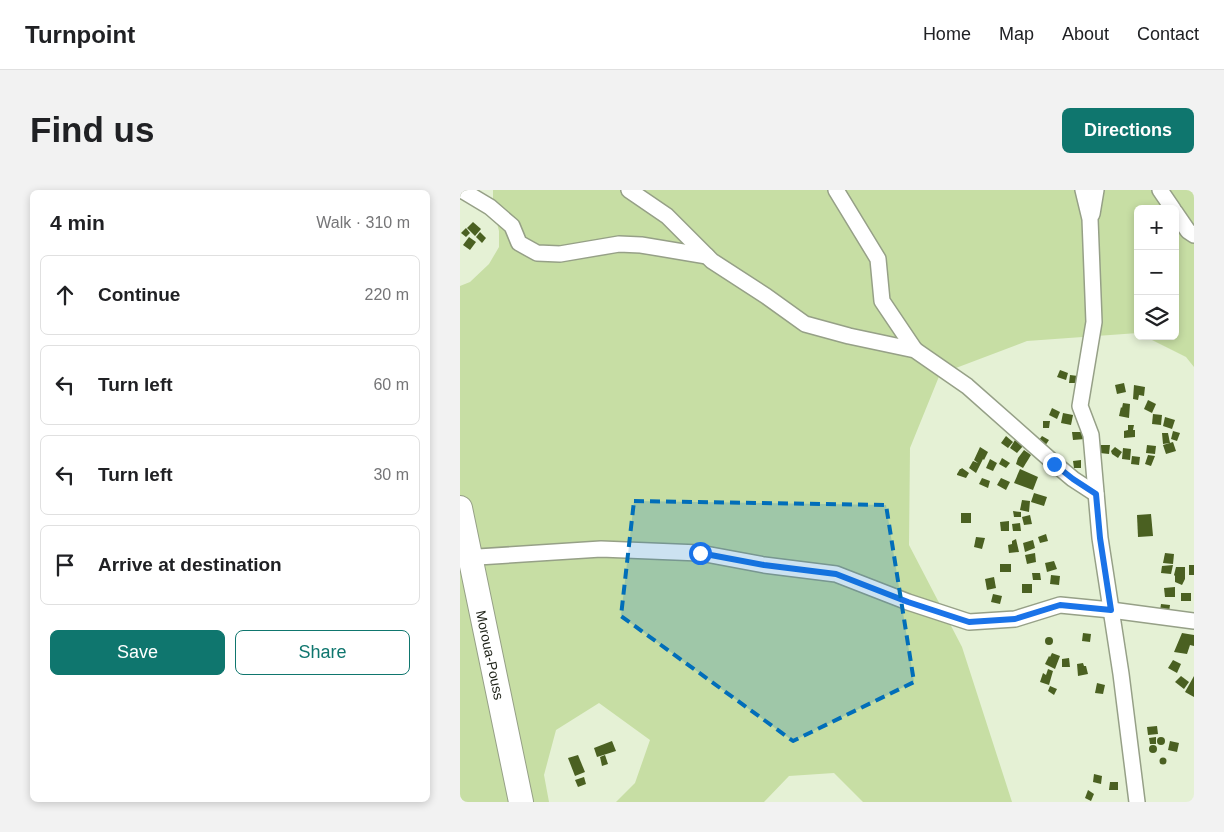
<!DOCTYPE html>
<meta charset="utf-8">
<style>
:root{--surface:#fff;--page:#f2f2f2;--text:#202124;--muted:#757577;--line:#e0e0e0;--accent:#0f766e}
body{margin:0;font-family:Helvetica,sans-serif;background:var(--page);color:var(--text)}
.controls{position:absolute;right:15px;top:15px;display:grid;overflow:hidden;border-radius:8px;box-shadow:0 2px 8px #0003}
.controls button{width:45px;height:45px;display:grid;place-items:center;padding:0;border:0;border-bottom:1px solid var(--line);background:var(--surface);color:var(--text);font:25px sans-serif}
.stop{position:absolute;width:15px;height:15px;margin:-11px;border:4px solid #1a73e8;border-radius:50%;background:#fff}
.stop.end{background:#1a73e8;border-color:#fff;box-shadow:0 1px 5px #0008}
.list{margin:0;padding:0;list-style:none}
h2{display:flex;justify-content:space-between;align-items:center;height:65px;margin:0;padding:0 20px;font-size:21px}
h2 small{font-size:16px;font-weight:400;color:var(--muted)}
.list li{display:grid;grid-template-columns:32px 1fr auto;gap:15px;align-items:center;box-sizing:border-box;height:80px;margin:0 10px 10px;padding:0 10px;border:1px solid var(--line);border-radius:8px}
.list b{display:block;font-size:19px;white-space:nowrap}
.list em{font-size:16px;font-style:normal;color:var(--muted)}
.actions{display:flex;gap:10px;padding:15px 20px}
.actions a{flex:1;padding:11px 0;border:1px solid var(--accent);border-radius:8px;text-align:center;font-size:18px;color:var(--accent)}
.actions .main{background:var(--accent);color:#fff}
.icon{flex:none;width:28px;height:28px;fill:none;stroke:currentColor;stroke-width:2;stroke-linecap:round;stroke-linejoin:round}
.map{position:relative;flex:none;width:734px;height:612px;overflow:hidden;border-radius:8px}
header{display:flex;align-items:center;gap:30px;box-sizing:border-box;height:70px;padding:0 25px;background:var(--surface);border-bottom:1px solid var(--line)}
header strong{font-size:24px}
nav{display:flex;gap:28px;margin-inline-start:auto;font-size:18px}
.intro{display:flex;align-items:center;justify-content:space-between;box-sizing:border-box;height:120px;padding:0 30px}
h1{margin:0;font-size:35px}
.button{padding:12px 22px;border-radius:8px;background:var(--accent);color:#fff;font-size:18px;font-weight:700}
main{display:flex;gap:30px;padding:0 30px}
aside{flex:1;background:var(--surface);border-radius:8px;box-shadow:0 2px 8px #0003}
.map>svg:first-child{display:block}
</style>
<header>
<strong>Turnpoint</strong>
<nav><a>Home</a><a>Map</a><a>About</a><a>Contact</a></nav>
</header>
<div class="intro"><h1>Find us</h1><a class="button">Directions</a></div>
<main>
<aside>
<h2>4 min<small>Walk · 310 m</small></h2>
<ul class="list">
<li><svg class="icon" aria-label="ahead" viewBox="0 0 24 24"><path d="M12 20V5M6 11l6-6 6 6"/></svg><div><b>Continue</b></div><em>220 m</em></li>
<li><svg class="icon" aria-label="left" viewBox="0 0 24 24"><path d="M17 20v-9H6M10 6l-5 5 5 5"/></svg><div><b>Turn left</b></div><em>60 m</em></li>
<li><svg class="icon" aria-label="left" viewBox="0 0 24 24"><path d="M17 20v-9H6M10 6l-5 5 5 5"/></svg><div><b>Turn left</b></div><em>30 m</em></li>
<li><svg class="icon" aria-label="arrive" viewBox="0 0 24 24"><path d="M6 21V4h12l-3 4 3 4H6"/></svg><div><b>Arrive at destination</b></div></li>
</ul>
<div class="actions"><a class="main">Save</a><a>Share</a></div>
</aside>
<div class="map">
<svg width="734" height="612" viewBox="0 0 734 612">
<rect width="100%" height="100%" fill="#e5f1d5"/>
<polygon fill="#c7dea4" points="33,0 734,0 734,177 726,167 684,146 715,146 715,19 678,19 678,143 567,151 480,184 450,258 449,355 502,457 552,612 403,612 374,583 329,586 304,612 156,612 175,593 190,550 139,513 96,540 84,585 89,612 0,612 0,96 10,92 29,74 39,57 39,41 33,17"/>
<g fill="#4a6021">
<polygon points="13,32 21,39 15,46 7,38"/>
<polygon points="6,38 10,43 6,47 1,43"/>
<polygon points="20,42 26,48 22,53 16,47"/>
<polygon points="9,47 16,52 10,60 3,55"/>
<polygon points="600,180 608,183 606,190 597,187"/>
<polygon points="610,185 618,186 618,193 609,193"/>
<polygon points="664,193 666,202 657,204 655,195"/>
<polygon points="674,195 685,197 684,206 679,205 678,210 673,209"/>
<polygon points="688,210 696,214 692,223 684,219"/>
<polygon points="663,213 670,214 669,228 659,226 661,217 662,218"/>
<polygon points="592,218 600,222 597,229 589,225"/>
<polygon points="603,223 613,225 611,235 601,233"/>
<polygon points="693,224 702,225 701,235 692,234"/>
<polygon points="705,227 715,230 712,239 703,236"/>
<polygon points="583,231 590,231 589,238 583,238"/>
<polygon points="668,235 674,235 673,240 675,240 675,247 664,248 664,241 668,240"/>
<polygon points="713,241 720,243 717,251 711,249"/>
<polygon points="612,242 625,242 625,249 613,250"/>
<polygon points="702,243 708,243 710,253 703,254"/>
<polygon points="546,246 553,252 548,258 541,253"/>
<polygon points="582,246 589,250 583,259 576,254"/>
<polygon points="555,250 563,256 557,263 550,258"/>
<polygon points="713,252 716,261 706,264 703,255"/>
<polygon points="641,255 650,255 649,264 640,263"/>
<polygon points="687,255 696,256 695,264 686,263"/>
<polygon points="520,257 528,262 524,270 523,269 516,283 509,278 513,271 518,273 514,270"/>
<polygon points="655,257 662,262 658,268 652,264 651,261"/>
<polygon points="663,258 671,259 670,270 662,269"/>
<polygon points="564,260 571,265 563,278 556,274 558,268"/>
<polygon points="688,265 695,266 691,276 685,274"/>
<polygon points="672,266 680,267 679,275 671,274"/>
<polygon points="542,268 550,273 546,278 539,274"/>
<polygon points="530,269 537,273 533,281 526,278"/>
<polygon points="621,270 621,278 614,278 613,271"/>
<polygon points="502,278 509,283 506,288 497,285 497,284 500,279 501,279"/>
<polygon points="560,279 578,287 573,300 554,293"/>
<polygon points="522,288 530,291 528,298 519,294"/>
<polygon points="541,288 550,292 546,300 537,295"/>
<polygon points="574,303 587,307 584,316 571,312"/>
<polygon points="562,310 570,311 569,322 560,320"/>
<polygon points="553,321 561,322 561,327 554,327"/>
<rect x="501" y="323" width="10" height="10"/>
<polygon points="691,324 693,346 678,347 677,325"/>
<polygon points="570,325 572,334 564,335 562,327"/>
<polygon points="549,331 549,341 541,341 540,332"/>
<polygon points="560,333 561,341 553,341 552,334"/>
<polygon points="586,344 588,351 580,353 578,347"/>
<polygon points="516,347 525,348 522,359 514,357"/>
<polygon points="556,349 559,362 549,363 548,355 552,354 552,351"/>
<polygon points="573,350 575,358 565,362 563,353"/>
<polygon points="575,363 576,372 567,374 565,365"/>
<polygon points="705,363 714,364 713,374 703,373"/>
<polygon points="594,371 597,379 587,382 585,373"/>
<rect x="540" y="374" width="11" height="8"/>
<polygon points="713,375 711,384 701,383 702,376"/>
<rect x="729" y="375" width="5" height="10"/>
<polygon points="716,377 725,377 725,389 722,395 715,392 715,386 714,385"/>
<polygon points="572,383 580,383 581,390 573,390"/>
<polygon points="591,385 600,386 599,395 590,394"/>
<polygon points="534,387 536,398 527,400 525,389"/>
<rect x="562" y="394" width="10" height="9"/>
<polygon points="715,397 715,407 705,407 704,398"/>
<rect x="721" y="403" width="10" height="8"/>
<polygon points="533,404 542,406 540,414 531,412"/>
<polygon points="701,414 710,415 709,422 700,421"/>
<polygon points="623,443 631,444 630,452 622,451"/>
<polygon points="722,443 734,445 734,456 730,455 727,464 714,462"/>
<circle cx="589" cy="451" r="4"/>
<polygon points="592,463 600,466 595,479 585,474 589,466 590,467"/>
<polygon points="609,468 610,477 602,477 602,469"/>
<polygon points="713,470 721,474 717,483 708,478"/>
<polygon points="623,473 624,476 626,476 628,484 618,486 617,474"/>
<polygon points="588,479 593,481 589,495 580,492 583,483 586,485"/>
<polygon points="721,486 729,492 724,499 715,492"/>
<polygon points="734,486 734,507 725,502"/>
<polygon points="637,493 645,495 643,504 635,503"/>
<polygon points="590,496 597,499 594,505 588,501"/>
<polygon points="697,536 698,544 688,545 687,537"/>
<polygon points="696,547 696,554 690,554 689,548"/>
<circle cx="701" cy="551" r="4"/>
<polygon points="152,551 156,561 137,567 134,558"/>
<polygon points="710,551 719,553 717,562 708,560"/>
<circle cx="693" cy="559" r="4"/>
<polygon points="118,565 125,582 115,586 108,568"/>
<polygon points="145,565 148,574 142,576 140,567"/>
<circle cx="703" cy="571" r="3.5"/>
<polygon points="634,584 642,586 641,594 633,592"/>
<polygon points="124,587 126,594 118,597 115,590"/>
<polygon points="650,592 658,592 658,600 649,600"/>
<polygon points="628,600 634,604 631,611 625,608"/>
</g>
<g fill="none" stroke-linecap="round" stroke-linejoin="round">
<defs>
<g id="street">
<polyline points="0,0 5,2 30,17 52,36 59,53 77,63 100,64 159,54 181,55 247,66"/>
<polyline points="169,0 207,26 252,71 306,106 345,134 389,146 455,160 507,196 594,273 613,289 636,304"/>
<polyline points="376,0 418,69 422,111 455,160"/>
<polyline points="623,0 630,29 634,132 620,216 631,245 640,348 661,484 677,612"/>
<polyline points="700,0 713,19"/>
<polyline points="715,22 728,41 734,45"/>
<polyline points="632,24 636,0"/>
<polyline points="2,368 141,359 240,363 304,375 376,384 448,412 509,432 555,429 600,415 651,420 734,431"/>
</g>
<polyline id="primary" points="0,318 61,612"/>
</defs>
<use href="#street" stroke="#96a087" stroke-width="18"/>
<use href="#primary" stroke="#96a087" stroke-width="26"/>
<use href="#street" stroke="#fff" stroke-width="15"/>
<use href="#primary" stroke="#fff" stroke-width="24"/>
</g>
<g fill="none" stroke-linecap="round" stroke-linejoin="round">
<polyline stroke="#1a73e8" stroke-width="6" points="240,363 304,375 376,384 448,412 509,432 555,429 600,415 651,420 640,348 636,304 613,289 594,274"/>
</g>
<path fill="#016eb9" fill-opacity="0.2" stroke="#016eb9" stroke-width="4" stroke-dasharray="10 6" stroke-linejoin="round" d="M174 311 426 315 454 492 333 551 161 426Z"/>
<g text-anchor="middle" dominant-baseline="central" stroke-width="5" stroke-linejoin="round" paint-order="stroke">
<g font-size="14" fill="#1e2218" stroke="#fff">
<text transform="translate(30 465) rotate(78)">Moroua-Pouss</text>
</g>
</g>
</svg>
<div class="controls">
<button>+</button>
<button>−</button>
<button><svg class="icon" aria-label="layers" viewBox="0 0 24 24"><path d="M12 4l9 5-9 5-9-5zM3 14l9 5 9-5"/></svg></button>
</div>
<div class="stop" style="left:240px;top:363px"></div>
<div class="stop end" style="left:594px;top:274px"></div>
</div>
</main>
